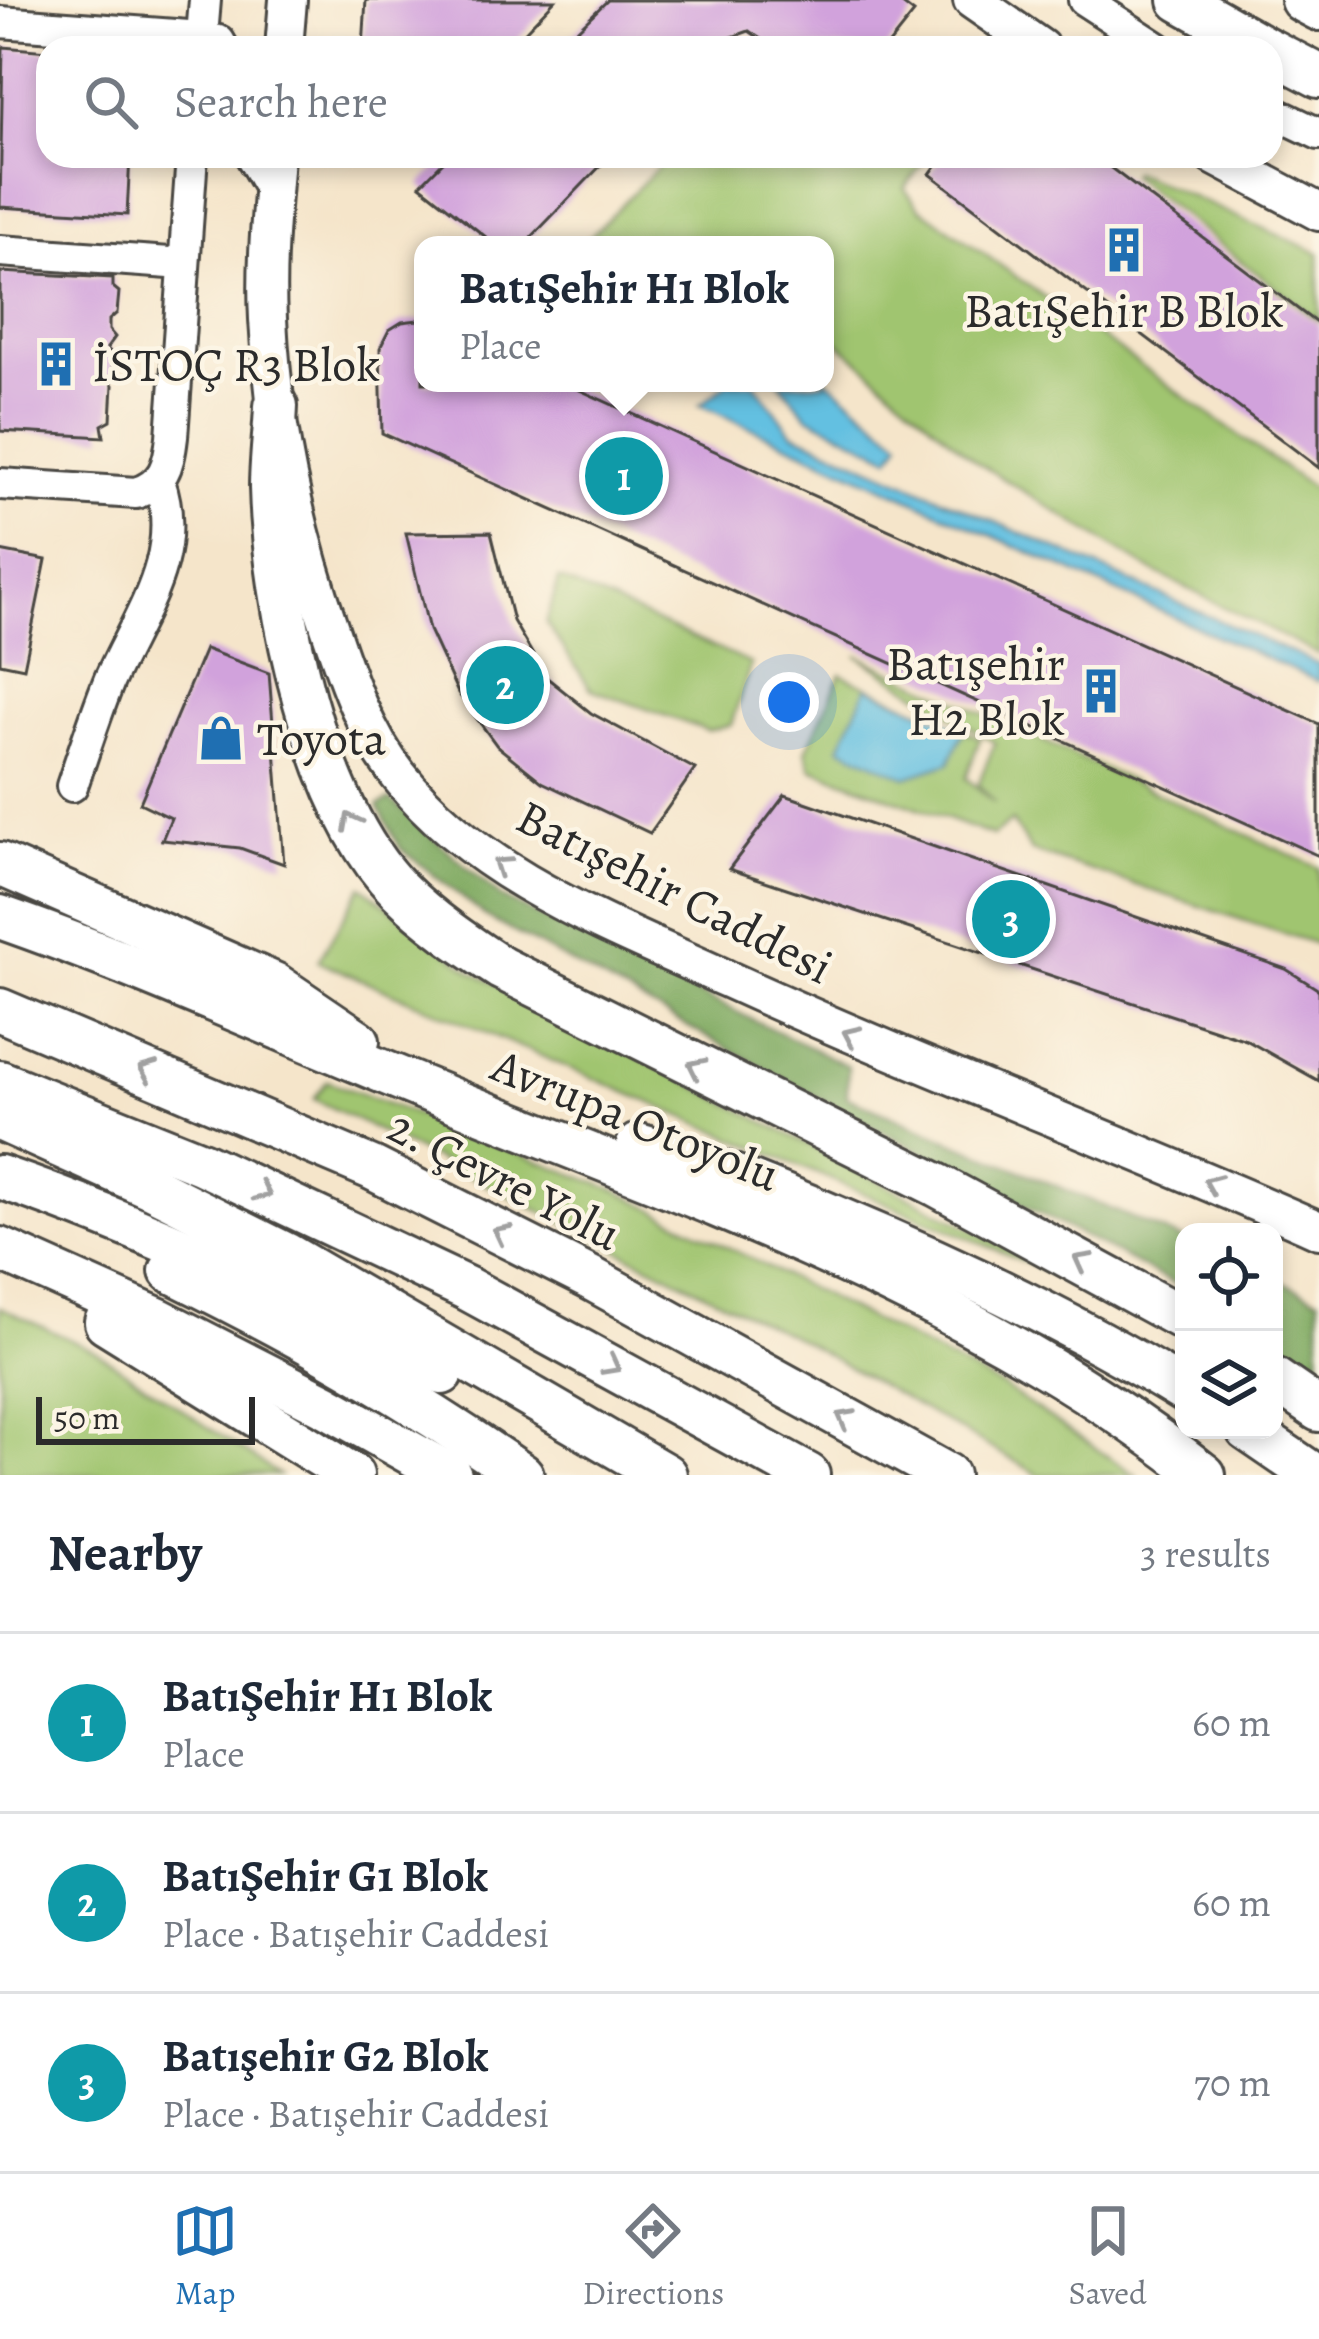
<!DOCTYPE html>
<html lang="en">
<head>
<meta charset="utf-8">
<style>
  :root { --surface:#fff; --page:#f6f6f7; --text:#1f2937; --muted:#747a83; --line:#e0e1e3; --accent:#1f6fb2 }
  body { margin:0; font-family:Alegreya,serif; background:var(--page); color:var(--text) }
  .controls { position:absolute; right:36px; bottom:36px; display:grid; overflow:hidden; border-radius:24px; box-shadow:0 6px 18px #0003 }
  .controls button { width:108px; height:108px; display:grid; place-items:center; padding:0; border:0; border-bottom:3px solid var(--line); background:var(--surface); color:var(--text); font:60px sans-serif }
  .scale { position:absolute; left:36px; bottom:30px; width:219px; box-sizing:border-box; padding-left:12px; border:6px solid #2b2b2b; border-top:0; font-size:33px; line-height:42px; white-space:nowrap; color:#2b2b2b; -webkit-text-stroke:9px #fcf5e5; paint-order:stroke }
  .you { position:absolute; left:789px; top:702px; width:42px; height:42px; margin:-30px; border:9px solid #fff; border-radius:50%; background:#1a73e8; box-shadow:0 0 0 18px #1a73e833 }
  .badge { display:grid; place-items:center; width:78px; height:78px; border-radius:50%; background:var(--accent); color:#fff; font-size:39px; font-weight:700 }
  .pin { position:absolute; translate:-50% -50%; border:6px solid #fff; box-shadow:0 3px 12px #0006 }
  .popup { position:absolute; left:414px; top:236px; width:420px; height:156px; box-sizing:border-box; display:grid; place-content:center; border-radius:24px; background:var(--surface); filter:drop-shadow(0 3px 9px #0005); font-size:39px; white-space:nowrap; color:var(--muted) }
  .popup b { font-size:45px; color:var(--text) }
  .popup::after { content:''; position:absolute; left:50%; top:100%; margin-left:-24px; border:24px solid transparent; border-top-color:var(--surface) }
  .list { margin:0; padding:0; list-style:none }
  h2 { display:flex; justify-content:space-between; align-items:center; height:156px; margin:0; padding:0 48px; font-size:51px }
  h2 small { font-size:39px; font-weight:400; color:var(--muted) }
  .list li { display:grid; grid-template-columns:78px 1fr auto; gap:36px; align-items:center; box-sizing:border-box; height:180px; padding:0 48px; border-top:3px solid var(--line) }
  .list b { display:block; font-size:45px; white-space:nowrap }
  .list p { margin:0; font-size:39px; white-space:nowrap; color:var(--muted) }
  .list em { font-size:39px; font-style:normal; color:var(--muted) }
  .icon { flex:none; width:66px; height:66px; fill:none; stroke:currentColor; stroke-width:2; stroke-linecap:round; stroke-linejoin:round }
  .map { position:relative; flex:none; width:1319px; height:1475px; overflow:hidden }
  .search { position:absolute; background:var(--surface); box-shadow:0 6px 18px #0003; left:36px; right:36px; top:36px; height:132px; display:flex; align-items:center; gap:30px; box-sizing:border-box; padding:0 42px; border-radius:36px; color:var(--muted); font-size:45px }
  .sheet { height:696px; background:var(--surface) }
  nav { display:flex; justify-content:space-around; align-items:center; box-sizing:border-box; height:168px; border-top:3px solid var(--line); background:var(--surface); font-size:33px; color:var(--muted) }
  nav a { display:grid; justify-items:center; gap:6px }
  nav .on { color:var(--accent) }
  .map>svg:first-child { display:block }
</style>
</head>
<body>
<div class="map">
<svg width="1319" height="1475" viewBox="0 0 1319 1475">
  <rect width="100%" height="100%" fill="#fcf5e5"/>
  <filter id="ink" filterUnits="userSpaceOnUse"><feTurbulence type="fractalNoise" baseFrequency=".00833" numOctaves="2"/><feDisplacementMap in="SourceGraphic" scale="24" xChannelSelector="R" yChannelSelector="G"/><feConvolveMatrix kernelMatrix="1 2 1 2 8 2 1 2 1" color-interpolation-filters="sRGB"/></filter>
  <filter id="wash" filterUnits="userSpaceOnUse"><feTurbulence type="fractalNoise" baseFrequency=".004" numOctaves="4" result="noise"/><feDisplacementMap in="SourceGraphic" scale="48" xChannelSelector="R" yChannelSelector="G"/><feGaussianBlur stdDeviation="2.7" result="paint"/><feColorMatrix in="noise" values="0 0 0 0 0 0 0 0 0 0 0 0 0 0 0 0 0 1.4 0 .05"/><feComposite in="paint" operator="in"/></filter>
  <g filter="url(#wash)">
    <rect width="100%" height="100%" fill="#f5e5ca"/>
    <!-- green -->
    <g fill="#a0c56f" stroke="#66784d" stroke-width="3">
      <path d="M669 156H929L904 188 920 208 1319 493V655L1149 569 978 463 825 331V245H582Z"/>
      <path d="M1133 171 1319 253V321L1130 175Z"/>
      <path d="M559 579 751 664 731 725 708 731 591 689 546 623Z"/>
      <path d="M857 655 1319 868V945L1031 851 1012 821 993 836 811 768 806 751 841 674 980 738 966 778 995 803 978 784 995 743Z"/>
      <path d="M362 886 473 972 1093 1291 318 961Z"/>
      <path d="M327 1081 616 1190 1003 1387 1136 1475H1039L804 1342 314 1099Z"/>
      <path d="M0 1307 97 1352 279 1475H0Z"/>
    </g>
    <!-- forest -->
    <g fill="#80aa62" stroke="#566a46" stroke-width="3">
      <path d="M390 799 502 898 848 1066 847 1097 1184 1240V1289L847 1113 488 918 400 848 378 806Z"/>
      <path d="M1274 1278 1319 1298V1378L1274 1343Z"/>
    </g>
    <!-- water -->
    <g fill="#63c0e1" stroke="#477686" stroke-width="3">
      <path d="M825 378 901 441 891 457 808 416 780 383H825Z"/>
      <path d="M728 383H754L792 432 1319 665V682L700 405Z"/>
      <path d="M867 687 964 730 949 763 906 777 840 747Z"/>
    </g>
    <g id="blocks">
      <!-- building -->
      <g fill="#d1a2dc">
        <path d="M366 0H555L509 48H363Z"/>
        <path d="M608 0H897L914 13 886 48H774L749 31 729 38 719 48H558Z"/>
        <path d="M3 47 48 51V156H130L127 215 0 207Z"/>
        <path d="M449 156H610L524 245H496L420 185Z"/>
        <path d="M943 156H1095L1319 325V468L930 174Z"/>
        <path d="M0 272 113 278V287L119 292 117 313 109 320V330L115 337 107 348 112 354 113 374 107 379 113 385 111 420 102 425 104 437 0 431Z"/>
        <path d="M418 320 423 322V383H564L1319 724V856L382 433 380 348 389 330 402 322Z"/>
        <path d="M491 532 513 621 546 677 591 713 695 769 650 833 542 782 497 746 458 693 429 630 406 533Z"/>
        <path d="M0 551 46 560 24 668 0 663Z"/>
        <path d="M205 649 269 673 284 864 240 848 162 840 171 818 140 803Z"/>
        <path d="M785 795 1286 969 1319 990V1081L1246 1040 729 869Z"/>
      </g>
    </g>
  </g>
  <g filter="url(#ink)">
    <use href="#blocks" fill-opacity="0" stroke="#494743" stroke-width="3"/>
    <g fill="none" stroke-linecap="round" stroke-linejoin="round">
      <!-- minor casing -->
      <g stroke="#494743" stroke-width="36">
        <g id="minor">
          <path d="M1084 0 1158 48"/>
          <path d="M0 22 202 37 219 41 223 48"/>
          <path d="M201 48 205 0"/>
          <path d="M1271 111 1319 134"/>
          <path d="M251 156 272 192"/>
          <path d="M0 251 184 264"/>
          <path d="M0 484 136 493C164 484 169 465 172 437L192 156"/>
          <path d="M72 786C84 751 95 716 109 681 138 615 185 556 159 481"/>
        </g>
      </g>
      <!-- major casing -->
      <g stroke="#494743" stroke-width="42">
        <g id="major">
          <path d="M972 0 1041 48"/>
          <path d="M284 48 288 0"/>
          <path d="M275 156C271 210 265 264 268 319 273 423 296 531 330 629 347 680 365 733 399 776 480 878 612 926 727 979 922 1068 1123 1143 1319 1230"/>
          <path d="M1214 156 1319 212"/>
        </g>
      </g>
      <!-- highway casing -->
      <g stroke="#494743" stroke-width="48">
        <g id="highway">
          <path d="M1180 0 1265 48"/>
          <path d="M1302 0 1319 9"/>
          <path d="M1271 51 1319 76"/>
          <path d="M276 406C275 433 271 461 271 488 274 604 315 806 399 890 429 920 466 945 501 968L937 1185 1184 1319"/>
          <path d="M0 864 274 984 358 1041"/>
          <path d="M0 917C152 970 299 1039 448 1098 709 1203 981 1298 1204 1475"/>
          <path d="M0 1010 372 1168 592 1279 947 1475"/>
          <path d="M0 1082 201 1163 466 1288 808 1475"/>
          <path d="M0 1119 151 1187 285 1254 665 1475"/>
          <path d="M638 1145C706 1163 773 1191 837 1218 957 1268 1073 1323 1184 1391"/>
          <path d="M0 1177C154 1230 298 1300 442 1373"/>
          <path d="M0 1249 159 1320 327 1406 450 1475"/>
          <path d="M171 1271C297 1333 407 1395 522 1475"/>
          <path d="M106 1322 352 1475"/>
          <path d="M1274 1379 1319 1410"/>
          <path d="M1248 1430 1314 1475"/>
        </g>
      </g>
      <!-- minor -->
      <use href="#minor" stroke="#fff" stroke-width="30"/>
      <!-- major -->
      <use href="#major" stroke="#fff" stroke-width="36"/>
      <!-- highway -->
      <use href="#highway" stroke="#fff" stroke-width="42"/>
    </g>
    <!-- one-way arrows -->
    <defs><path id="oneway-chevron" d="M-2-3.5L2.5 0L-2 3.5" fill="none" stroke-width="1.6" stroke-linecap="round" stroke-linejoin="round" transform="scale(3)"/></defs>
    <g stroke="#a0a0a0">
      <use href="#oneway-chevron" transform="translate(351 821) rotate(-118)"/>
      <use href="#oneway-chevron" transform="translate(501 865) rotate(-146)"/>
      <use href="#oneway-chevron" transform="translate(851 1035) rotate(-156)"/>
      <use href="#oneway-chevron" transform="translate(696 1067) rotate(-154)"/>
      <use href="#oneway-chevron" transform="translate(147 1070) rotate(-158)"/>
      <use href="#oneway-chevron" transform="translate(1212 1183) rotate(-157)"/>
      <use href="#oneway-chevron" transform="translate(263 1192) rotate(25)"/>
      <use href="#oneway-chevron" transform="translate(501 1233) rotate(-153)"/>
      <use href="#oneway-chevron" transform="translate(1082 1261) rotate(-152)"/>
      <use href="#oneway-chevron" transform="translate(612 1366) rotate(28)"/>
      <use href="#oneway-chevron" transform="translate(845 1418) rotate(-151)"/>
    </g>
  </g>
  <!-- icons -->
  <defs>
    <g id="building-bare" transform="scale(3.6)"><path d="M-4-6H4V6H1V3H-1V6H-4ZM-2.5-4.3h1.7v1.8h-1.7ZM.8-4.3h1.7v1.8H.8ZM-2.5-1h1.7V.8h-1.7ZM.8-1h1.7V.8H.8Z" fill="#1f6fb2" stroke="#fcf5e5" stroke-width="2.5" paint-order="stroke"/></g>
    <g id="shop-bare" transform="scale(3.6)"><path d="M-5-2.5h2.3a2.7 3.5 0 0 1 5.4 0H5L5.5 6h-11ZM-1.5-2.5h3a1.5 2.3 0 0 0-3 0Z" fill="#1f6fb2" stroke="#fcf5e5" stroke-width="2.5" paint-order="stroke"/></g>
  </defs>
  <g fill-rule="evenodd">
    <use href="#building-bare" x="1124" y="250"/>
    <use href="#building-bare" x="56" y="364"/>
    <use href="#building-bare" x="1101" y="691"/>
    <use href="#shop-bare" x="221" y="738"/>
  </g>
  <g text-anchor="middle" stroke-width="9" stroke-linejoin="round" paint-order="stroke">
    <!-- poi labels -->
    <g font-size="48" fill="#2b2b2b" stroke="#fcf5e5" text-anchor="start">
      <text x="1124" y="327" text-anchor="middle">BatıŞehir B Blok</text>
      <text x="92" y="381">İSTOÇ R3 Blok</text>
      <text x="1065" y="680" text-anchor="end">Batışehir<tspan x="1065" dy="55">H2 Blok</tspan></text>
      <text x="257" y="755">Toyota</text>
    </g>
    <!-- street labels -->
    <g font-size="48" fill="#2b2b2b" stroke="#fcf5e5">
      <text transform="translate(675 891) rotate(27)" y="17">Batışehir Caddesi</text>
      <text transform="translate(636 1119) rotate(22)" y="17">Avrupa Otoyolu</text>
      <text transform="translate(505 1179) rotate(27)" y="17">2. Çevre Yolu</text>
    </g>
  </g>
</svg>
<div class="controls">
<button><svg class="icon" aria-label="locate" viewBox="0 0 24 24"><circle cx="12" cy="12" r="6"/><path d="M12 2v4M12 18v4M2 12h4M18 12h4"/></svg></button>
<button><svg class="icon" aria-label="layers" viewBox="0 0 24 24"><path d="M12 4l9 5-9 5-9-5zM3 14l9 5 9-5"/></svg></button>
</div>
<div class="scale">50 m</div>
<div class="you"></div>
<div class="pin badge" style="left:624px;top:476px;background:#0f9aa8">1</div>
<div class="popup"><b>BatıŞehir H1 Blok</b>Place</div>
<div class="pin badge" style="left:505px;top:685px;background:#0f9aa8">2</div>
<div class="pin badge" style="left:1011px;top:919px;background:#0f9aa8">3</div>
<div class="search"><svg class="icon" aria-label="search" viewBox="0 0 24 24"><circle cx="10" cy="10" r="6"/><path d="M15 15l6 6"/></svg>Search here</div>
</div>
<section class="sheet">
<h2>Nearby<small>3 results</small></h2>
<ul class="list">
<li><span class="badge" style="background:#0f9aa8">1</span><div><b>BatıŞehir H1 Blok</b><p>Place</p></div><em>60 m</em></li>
<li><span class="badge" style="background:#0f9aa8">2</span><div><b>BatıŞehir G1 Blok</b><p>Place · Batışehir Caddesi</p></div><em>60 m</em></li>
<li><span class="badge" style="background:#0f9aa8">3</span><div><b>Batışehir G2 Blok</b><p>Place · Batışehir Caddesi</p></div><em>70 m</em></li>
</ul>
</section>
<nav>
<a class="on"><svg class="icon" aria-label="map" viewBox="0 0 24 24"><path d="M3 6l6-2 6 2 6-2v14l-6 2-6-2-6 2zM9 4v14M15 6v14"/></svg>Map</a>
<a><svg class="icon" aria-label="directions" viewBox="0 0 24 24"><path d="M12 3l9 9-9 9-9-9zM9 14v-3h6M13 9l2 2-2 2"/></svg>Directions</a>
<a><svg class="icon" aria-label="saved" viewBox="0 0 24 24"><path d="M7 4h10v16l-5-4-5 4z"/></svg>Saved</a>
</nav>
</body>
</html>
